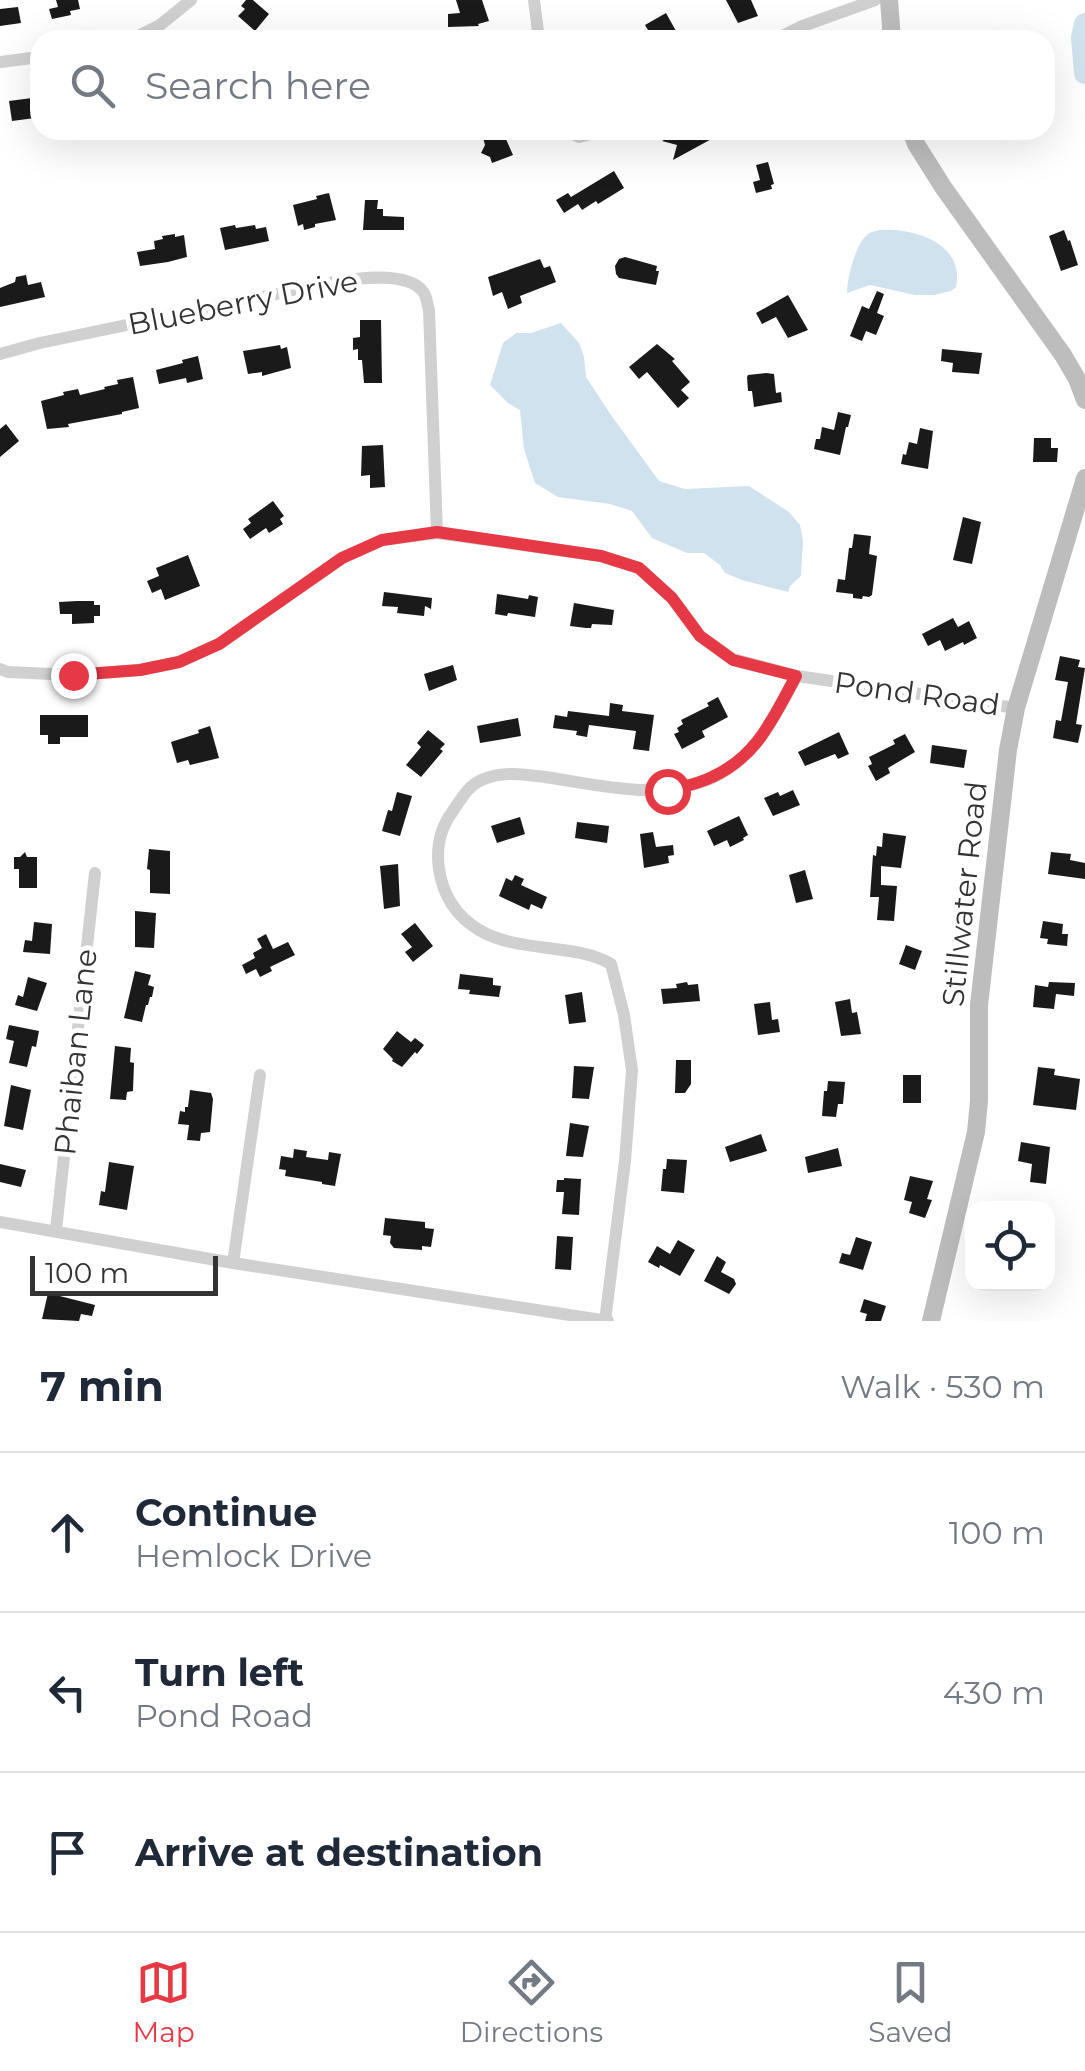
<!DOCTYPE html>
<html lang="en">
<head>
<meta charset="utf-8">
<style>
  :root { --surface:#fff; --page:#f2f2f3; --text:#1f2937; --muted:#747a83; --line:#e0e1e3; --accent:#e63946 }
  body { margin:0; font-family:Montserrat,sans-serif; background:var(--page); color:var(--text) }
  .controls { position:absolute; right:30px; bottom:30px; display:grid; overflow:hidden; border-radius:20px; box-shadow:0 10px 40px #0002 }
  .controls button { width:90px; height:90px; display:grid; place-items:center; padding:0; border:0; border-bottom:2px solid var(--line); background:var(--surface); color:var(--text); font:50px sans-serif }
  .scale { position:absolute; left:30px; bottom:25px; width:188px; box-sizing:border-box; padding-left:10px; border:5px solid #333; border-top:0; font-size:28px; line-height:35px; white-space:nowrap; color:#333; -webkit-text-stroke:8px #fff; paint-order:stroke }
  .stop { position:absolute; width:30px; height:30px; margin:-22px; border:8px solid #e63946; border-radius:50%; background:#fff }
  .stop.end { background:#e63946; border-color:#fff; box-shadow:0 2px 10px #0008 }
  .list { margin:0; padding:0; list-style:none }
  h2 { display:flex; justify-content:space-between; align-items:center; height:130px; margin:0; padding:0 40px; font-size:42px }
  h2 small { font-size:32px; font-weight:400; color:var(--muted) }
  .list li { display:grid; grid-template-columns:65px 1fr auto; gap:30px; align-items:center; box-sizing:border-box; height:160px; padding:0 40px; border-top:2px solid var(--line) }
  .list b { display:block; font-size:38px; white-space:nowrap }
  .list p { margin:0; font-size:32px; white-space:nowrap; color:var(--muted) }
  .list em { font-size:32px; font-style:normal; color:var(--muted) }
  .icon { flex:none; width:55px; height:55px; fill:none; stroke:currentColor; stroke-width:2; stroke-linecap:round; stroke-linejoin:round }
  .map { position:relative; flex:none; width:1085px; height:1321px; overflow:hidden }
  .search { position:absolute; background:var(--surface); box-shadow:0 10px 40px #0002; left:30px; right:30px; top:30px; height:110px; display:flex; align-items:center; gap:25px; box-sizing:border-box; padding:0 35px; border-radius:30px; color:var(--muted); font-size:38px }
  .sheet { height:610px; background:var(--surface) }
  nav { display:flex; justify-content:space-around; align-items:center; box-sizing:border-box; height:140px; border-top:2px solid var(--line); background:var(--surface); font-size:28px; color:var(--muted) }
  nav a { display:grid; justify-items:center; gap:5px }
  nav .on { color:var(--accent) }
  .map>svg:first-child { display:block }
</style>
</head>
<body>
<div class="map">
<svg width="1085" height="1321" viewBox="0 0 1085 1321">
  <rect width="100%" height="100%" fill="#fff"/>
  <!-- water -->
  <g fill="#cfe2ee">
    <path d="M880 230C914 228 965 243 956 287L951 291 934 295H915L870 285 847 293C847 279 855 247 865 237 870 231 874 232 880 230Z"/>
    <path d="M561 323 579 343 584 357 586 377 611 415 659 481 685 489 749 486 789 512 800 525 803 541 801 576 790 586 788 592 742 580 725 573 720 565 704 553H687L652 538 632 511 610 504 558 497 535 483 524 449 520 410 508 403 490 385 503 343 516 333H531Z"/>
  </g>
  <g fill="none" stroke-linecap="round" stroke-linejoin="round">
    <!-- river -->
    <path stroke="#cfe2ee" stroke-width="22" d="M1085 24 1082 37 1085 73"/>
  </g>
  <!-- building -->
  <g fill="#1a1a1a">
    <path d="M56 0H78L80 9 70 11 71 15 52 19 49 9 58 7Z"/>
    <path d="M246 0H253L269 14 255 31 238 16 245 9 241 6Z"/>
    <path d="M456 0H482L489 21 478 24 479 26 448 27V14L460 13Z"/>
    <path d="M726 0H751L758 16 738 23Z"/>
    <path d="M18 7 21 23 0 26V9Z"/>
    <path d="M666 13 676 31 666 37 668 40H645L641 33 648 30 645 25Z"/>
    <path d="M32 98 35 118 12 121 9 101Z"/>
    <path d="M481 130H502L513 155 492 163 490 157 481 153 485 145Z"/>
    <path d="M683 130H728L673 160 677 145 662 141Z"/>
    <path d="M768 162 774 184 771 185 772 189 756 193 753 182 760 180 756 165Z"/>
    <path d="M614 171 624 188 598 204 596 201 582 210 578 204 564 213 556 200 568 193 571 197Z"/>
    <path d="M329 193 336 220 315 224V227L304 230 303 224 298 226 293 205 317 199 316 196Z"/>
    <path d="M365 200H378L377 209H383V216L404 217V230H363Z"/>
    <path d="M235 225 236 228 255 225 256 229 266 227 269 241 225 250 220 228Z"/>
    <path d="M1064 230 1068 241 1070 240 1078 265 1061 271 1049 236Z"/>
    <path d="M175 234V237L184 235 187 257 168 262 140 266 137 252 155 249 154 241 163 239 162 236Z"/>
    <path d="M625 257 657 266 656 271H659L656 285 619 278 616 274 615 266 619 259Z"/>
    <path d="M540 259 544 268 550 266 556 282 520 296 522 303 508 309 502 292 493 296 488 277Z"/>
    <path d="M26 275 28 285 41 282 45 297 0 307V288L15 282 16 277Z"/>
    <path d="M877 291 884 294 877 313 884 316 876 335 866 331 862 341 850 336 862 306 869 309Z"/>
    <path d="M788 295 808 330 788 338 776 317 762 324 756 313Z"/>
    <path d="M360 320H381L382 383H364L362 360H358V349L353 350V338L360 337Z"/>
    <path d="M657 344 675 359 672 361 690 382 681 390 689 398 678 408 647 372 639 379 629 367Z"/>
    <path d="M280 345 281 349 287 347 291 368 262 376V372L248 374 243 351Z"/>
    <path d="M942 349 982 353 979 374 952 372 953 363 941 361Z"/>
    <path d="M198 356 203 379 187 383 186 378 159 384 156 370 183 363 182 360Z"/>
    <path d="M766 373 774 374 776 393 781 392 782 402 754 407 752 391H748L747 377 748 375Z"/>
    <path d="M133 377 139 408 122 412V414L68 424 69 427 47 429 41 401 64 395 63 392 78 389 80 395 105 389 104 387 118 384 117 380Z"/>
    <path d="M838 412 851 415 848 427H846L840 455 814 449 816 439H820L822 427 834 430Z"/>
    <path d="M6 424 19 441 0 457V429Z"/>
    <path d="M920 428 933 431 928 469 901 464 903 454 906 455 909 442 917 444Z"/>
    <path d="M1034 438H1051V448H1058L1057 462H1033Z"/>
    <path d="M383 445 385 487 370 488V475L361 476 362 446Z"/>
    <path d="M273 501 284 516 280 519 283 524 269 533 266 528 250 539 243 529 251 523 248 519Z"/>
    <path d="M963 517 981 522 972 564 953 560Z"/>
    <path d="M854 534 871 536 869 554 877 556 872 595 869 597 863 596 862 599 853 598V594L836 592 838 579 845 580 849 548H852Z"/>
    <path d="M188 555 200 586 165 600 161 589 152 593 147 581 159 576 156 568Z"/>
    <path d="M384 592 432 598 431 609 425 606 424 616 397 613 398 607 382 606Z"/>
    <path d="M497 594 528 599 529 595 538 597 535 617 508 613 507 616 495 614Z"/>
    <path d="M77 601H94V605H100V616H94V623L72 624V614H60L59 602Z"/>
    <path d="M574 603 614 610 612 625 592 624 591 628H586L570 626Z"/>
    <path d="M953 618 958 627 969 621 977 638 964 645 963 642 945 651 940 640 928 646 922 634Z"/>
    <path d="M1060 656 1080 660 1078 667 1085 668 1076 724 1082 725 1078 743 1053 738 1056 720 1061 721 1068 682 1055 680Z"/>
    <path d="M453 665 457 680 429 691 424 674Z"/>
    <path d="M718 697 728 717 702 731 705 737 682 749 674 734 679 732 677 728 683 724 681 720 709 706 707 703Z"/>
    <path d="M610 703 623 705 622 711 654 715 649 751 633 749 636 731 589 725 587 737 576 735 577 731 553 728 555 715 567 717 568 711 609 716Z"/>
    <path d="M40 715H88V737H60V744H48V735H40Z"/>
    <path d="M518 718 521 736 480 743 477 726Z"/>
    <path d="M210 726 219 758 190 765 188 760 177 763 171 742 199 733 198 730Z"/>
    <path d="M428 730 445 744 440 749 443 751 421 777 406 765 421 747 417 743Z"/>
    <path d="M839 732 849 754 838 759 835 754 805 766 798 752Z"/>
    <path d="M905 734 915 752 888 768 890 773 876 781 868 766 872 764 869 757 895 744 893 740Z"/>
    <path d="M932 745 967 750 964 768 930 763Z"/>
    <path d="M793 790 800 805 773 816 764 798 778 792 780 796Z"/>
    <path d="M397 792 412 796 400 836 382 831 388 810 392 811Z"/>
    <path d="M739 816 748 835 743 838 744 840 730 847 727 840 714 846 707 831Z"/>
    <path d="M520 817 525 834 497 843 491 826Z"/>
    <path d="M577 822 609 826 607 843 575 838Z"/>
    <path d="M653 832 656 847 673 845 674 855 668 856 669 863 644 868 640 834Z"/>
    <path d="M883 833 906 836 901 868 881 866V885L897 886 894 921 877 920 879 897H870L873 855 876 856 877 846 882 847Z"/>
    <path d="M149 849 170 851V894L150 893V870L147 869Z"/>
    <path d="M25 852 27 857H37V888H19V869H14V857H20Z"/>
    <path d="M1051 852 1071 854 1070 860 1085 863V879L1048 874Z"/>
    <path d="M398 864 400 906 384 909 380 866Z"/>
    <path d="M805 870 813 899 796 903 789 875Z"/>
    <path d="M515 875 524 879 521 885 547 897 542 909 531 904 529 910 499 896 506 878 512 881Z"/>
    <path d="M135 911 156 913 154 948 135 947Z"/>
    <path d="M1043 921 1063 924 1062 934H1068L1067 946 1047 944 1048 939 1040 938Z"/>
    <path d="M34 922 52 924 50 954 23 952 25 940 32 941Z"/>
    <path d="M415 923 433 946 413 962 405 952 412 947 401 934Z"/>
    <path d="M266 934 273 949 288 942 295 955 270 967 272 971 260 977 256 969 246 974 242 965 255 958 253 953 262 948 257 939Z"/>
    <path d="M906 945 922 951 915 970 899 964Z"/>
    <path d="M135 971 151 975 148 985 154 987 152 997H150L148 1005H146L142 1022 124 1018Z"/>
    <path d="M460 974 493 978V985L501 986 499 997 469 994 470 990 458 989Z"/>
    <path d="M28 977 47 983 37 1011 15 1005 18 995 23 997Z"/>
    <path d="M687 982 688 985 698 984 700 1001 663 1004 661 989 677 988 676 984Z"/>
    <path d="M1049 982 1075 983 1074 996 1056 994 1054 1009 1033 1007 1035 985 1048 987Z"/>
    <path d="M582 992 586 1022 569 1024 565 995Z"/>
    <path d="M850 999 852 1013 857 1012 861 1034 841 1036 835 1002Z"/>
    <path d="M770 1002 772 1020 778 1019 780 1032 758 1035 754 1004Z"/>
    <path d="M9 1025 39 1031 36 1047 32 1046 27 1067 9 1063 14 1041 6 1039Z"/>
    <path d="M397 1031 411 1042 415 1038 424 1045 417 1054 415 1052 402 1067 392 1061 393 1059 383 1049Z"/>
    <path d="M115 1046 131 1048 130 1062 134 1063 133 1091 127 1092 126 1100 110 1099Z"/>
    <path d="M676 1060H691V1084L685 1093H675Z"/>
    <path d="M574 1066 594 1067 589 1099 572 1098Z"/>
    <path d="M1038 1067 1055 1069 1054 1075 1080 1079 1076 1110 1033 1105Z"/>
    <rect x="903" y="1075" width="18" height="28"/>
    <path d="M828 1081 845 1082 843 1104H838L836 1117 822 1116 824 1091H827Z"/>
    <path d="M11 1085 31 1090 23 1130 4 1126Z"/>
    <path d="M190 1090 211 1093 213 1099 210 1132 201 1133 200 1141 187 1140 189 1125 178 1124 180 1111 185 1112V1107H188Z"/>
    <path d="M570 1123 589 1126 583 1157 566 1156Z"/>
    <path d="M761 1134 767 1151 730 1162 725 1147Z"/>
    <path d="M1021 1142 1050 1147 1046 1184 1030 1182 1032 1164 1018 1161Z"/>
    <path d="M838 1148 842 1166 808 1173 805 1157Z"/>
    <path d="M294 1149 307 1151 306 1157 328 1160 329 1152 341 1154 335 1186 322 1184V1182L285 1176 286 1170 279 1169 281 1156 293 1158Z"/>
    <path d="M667 1159 687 1160 684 1193 661 1191 663 1169H666Z"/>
    <path d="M109 1162 134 1166 127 1210 99 1205 101 1191 105 1192Z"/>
    <path d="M0 1164 26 1170 21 1187 0 1182Z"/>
    <path d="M910 1176 933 1181 927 1199 932 1200 925 1218 909 1213 912 1202 904 1200Z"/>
    <path d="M564 1178 581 1179 579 1215 562 1214 564 1192H556L557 1180H564Z"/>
    <path d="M385 1218 425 1222V1228L434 1229 431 1247 422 1246V1250L394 1248 390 1243 391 1236 383 1235Z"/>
    <path d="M557 1236 573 1237 571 1270 555 1269Z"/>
    <path d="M856 1237 872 1242 863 1270 839 1263 842 1253 850 1255Z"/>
    <path d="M678 1240 695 1250 680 1276 660 1265 659 1268 648 1262 657 1246 670 1254Z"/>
    <path d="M717 1256 726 1262 721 1272 734 1279 736 1284 729 1294 704 1281Z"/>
    <path d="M48 1293 95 1305 92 1316 81 1314 79 1321 42 1319Z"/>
    <path d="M864 1299 886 1306 881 1321H865L867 1314 860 1312Z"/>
  </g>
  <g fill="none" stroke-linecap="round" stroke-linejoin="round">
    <!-- minor -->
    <g stroke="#d0d0d0" stroke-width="12">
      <path d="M534 0 539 40"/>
      <path d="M130 40 160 25 191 0"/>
      <path d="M774 40 800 27 875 0"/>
      <path d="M0 62 40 57"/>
      <path d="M566 130 579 137 605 130"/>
      <path d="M0 354 40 343 334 282C357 278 410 271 424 293 427 298 427 304 429 310L437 533"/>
      <path d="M0 669 8 672 73 675 140 670 179 662 219 644 342 558 383 540 437 533 601 556 639 568 672 598 700 636 733 659 797 676 1016 708"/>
      <path d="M0 1222 233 1263 608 1321"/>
      <path d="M56 1230 95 873"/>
      <path d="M233 1263 260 1075"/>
      <path d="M605 1321 625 1161 632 1070 624 1015 611 964C575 943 518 953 479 930 456 916 443 896 439 869 436 848 440 828 453 811 461 799 469 784 484 779 506 770 529 775 552 778 604 786 659 800 710 779 755 759 774 717 797 676"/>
    </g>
    <!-- secondary -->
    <g stroke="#bdbdbd" stroke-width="18">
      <path d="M889 0 892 40"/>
      <path d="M911 130 916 144 943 187 1063 355 1077 379 1085 400"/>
      <path d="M931 1321 976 1132 979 1101V1005L1008 750 1016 708 1085 478"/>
    </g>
  </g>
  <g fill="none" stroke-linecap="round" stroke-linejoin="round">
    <!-- route -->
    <path stroke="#e63946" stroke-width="12" d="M73 675 140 670 179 662 219 644 342 558 382 540 437 532 601 556 639 568 672 598 700 636 733 660 796 676C773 718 758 756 712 777 698 784 682 787 667 791"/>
  </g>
  <g text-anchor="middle" stroke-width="10" stroke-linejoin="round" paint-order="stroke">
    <!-- street labels -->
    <g font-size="30" fill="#333" stroke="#fff">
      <text transform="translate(243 303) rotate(-11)" y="10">Blueberry Drive</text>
      <text transform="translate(917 694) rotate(8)" y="10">Pond Road</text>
      <text transform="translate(965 894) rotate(-84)" y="10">Stillwater Road</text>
      <text transform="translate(76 1052) rotate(-84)" y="10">Phaiban Lane</text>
    </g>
  </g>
</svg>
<div class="controls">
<button><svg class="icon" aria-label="locate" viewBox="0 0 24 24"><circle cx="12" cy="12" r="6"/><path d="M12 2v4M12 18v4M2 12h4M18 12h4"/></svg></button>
</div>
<div class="scale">100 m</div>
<div class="stop" style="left:667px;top:791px"></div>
<div class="stop end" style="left:73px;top:675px"></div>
<div class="search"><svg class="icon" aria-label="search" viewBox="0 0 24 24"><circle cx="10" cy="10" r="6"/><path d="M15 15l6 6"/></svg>Search here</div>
</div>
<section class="sheet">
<h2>7 min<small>Walk · 530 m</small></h2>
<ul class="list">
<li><svg class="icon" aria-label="ahead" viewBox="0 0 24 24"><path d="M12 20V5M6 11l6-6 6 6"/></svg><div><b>Continue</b><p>Hemlock Drive</p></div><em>100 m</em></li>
<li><svg class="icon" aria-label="left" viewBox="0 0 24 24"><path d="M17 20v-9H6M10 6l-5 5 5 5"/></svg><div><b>Turn left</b><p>Pond Road</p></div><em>430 m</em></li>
<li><svg class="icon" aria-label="arrive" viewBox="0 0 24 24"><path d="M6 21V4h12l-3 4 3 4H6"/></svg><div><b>Arrive at destination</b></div></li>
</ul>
</section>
<nav>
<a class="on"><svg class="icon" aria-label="map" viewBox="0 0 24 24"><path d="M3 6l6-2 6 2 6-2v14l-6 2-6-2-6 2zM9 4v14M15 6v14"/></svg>Map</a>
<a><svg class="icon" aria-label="directions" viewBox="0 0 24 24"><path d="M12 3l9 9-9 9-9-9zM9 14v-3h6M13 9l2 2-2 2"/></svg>Directions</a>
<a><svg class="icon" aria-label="saved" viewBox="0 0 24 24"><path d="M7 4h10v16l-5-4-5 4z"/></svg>Saved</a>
</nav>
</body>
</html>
